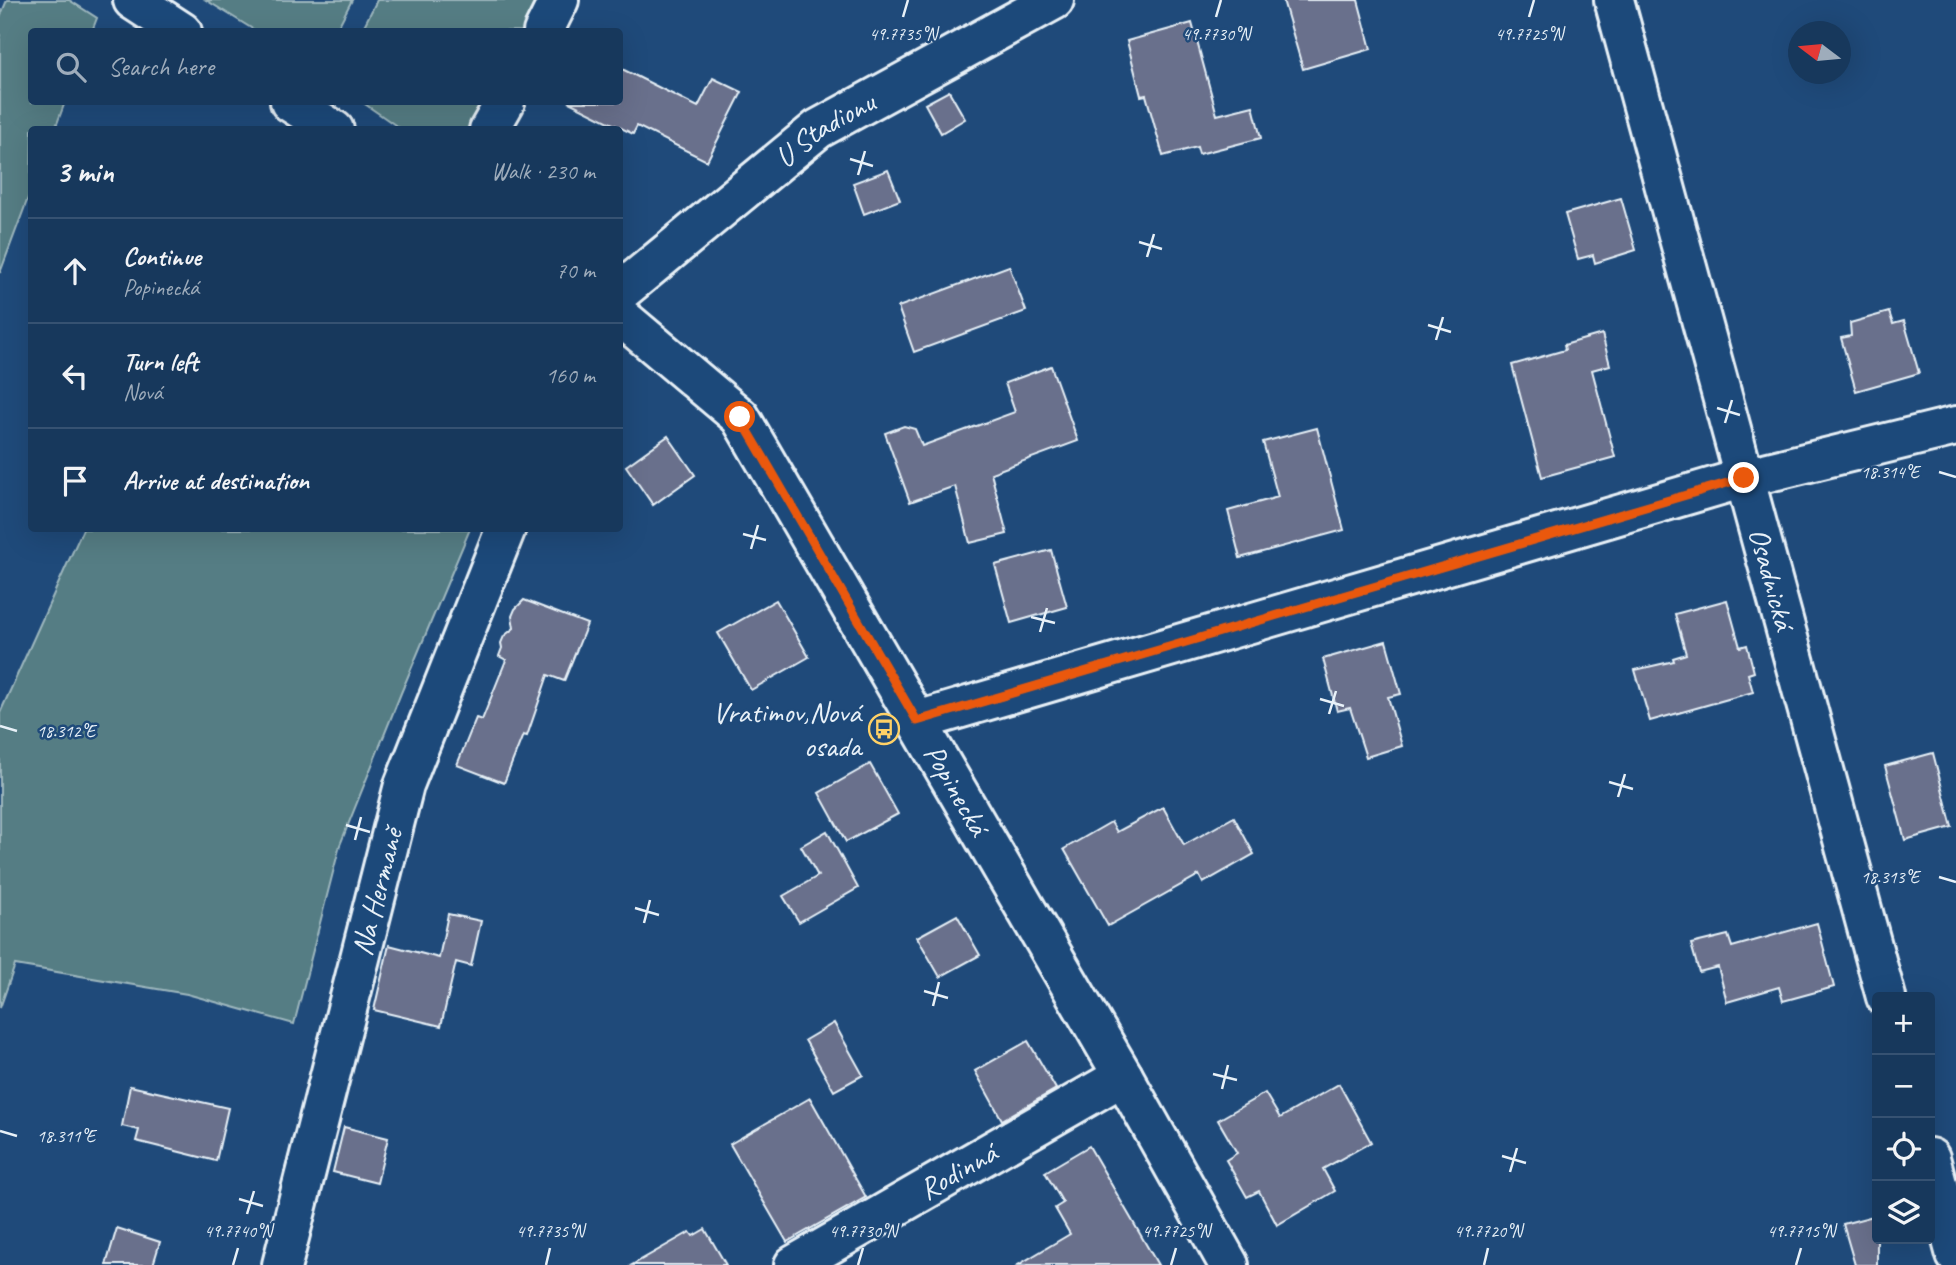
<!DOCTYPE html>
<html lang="en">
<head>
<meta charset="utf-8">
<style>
  :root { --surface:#17385c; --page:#244365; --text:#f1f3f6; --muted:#9eacbb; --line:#365272 }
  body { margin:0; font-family:Caveat,sans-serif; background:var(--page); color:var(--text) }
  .controls { position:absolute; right:21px; bottom:21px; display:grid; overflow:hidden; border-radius:7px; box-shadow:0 7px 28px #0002 }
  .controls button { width:63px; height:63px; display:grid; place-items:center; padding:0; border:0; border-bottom:2px solid var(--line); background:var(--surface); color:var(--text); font:35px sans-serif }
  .compass { position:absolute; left:1788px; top:21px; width:63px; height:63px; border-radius:50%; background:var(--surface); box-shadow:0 7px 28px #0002; rotate:286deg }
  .stop { position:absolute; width:21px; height:21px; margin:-16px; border:5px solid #ea580c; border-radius:50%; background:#fff }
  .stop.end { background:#ea580c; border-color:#fff; box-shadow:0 2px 7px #0008 }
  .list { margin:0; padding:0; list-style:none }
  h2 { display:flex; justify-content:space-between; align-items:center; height:91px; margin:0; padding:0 28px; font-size:30px }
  h2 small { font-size:23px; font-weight:400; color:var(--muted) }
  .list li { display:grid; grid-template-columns:46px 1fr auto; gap:21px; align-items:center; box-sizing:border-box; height:105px; padding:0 28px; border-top:2px solid var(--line) }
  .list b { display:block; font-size:26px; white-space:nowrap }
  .list p { margin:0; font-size:23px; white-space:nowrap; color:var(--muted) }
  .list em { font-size:23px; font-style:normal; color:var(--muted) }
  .icon { flex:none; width:38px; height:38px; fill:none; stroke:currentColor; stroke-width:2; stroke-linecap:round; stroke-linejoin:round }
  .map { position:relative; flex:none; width:1956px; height:1265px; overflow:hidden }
  .search { position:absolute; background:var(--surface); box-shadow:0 7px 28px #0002; left:28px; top:28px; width:595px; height:77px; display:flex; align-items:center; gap:18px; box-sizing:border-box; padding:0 24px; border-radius:7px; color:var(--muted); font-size:26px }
  .panel { position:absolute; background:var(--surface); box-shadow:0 7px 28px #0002; left:28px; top:126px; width:595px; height:406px; border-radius:7px }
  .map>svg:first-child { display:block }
</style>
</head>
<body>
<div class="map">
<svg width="1956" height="1265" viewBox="0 0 1956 1265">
  <rect width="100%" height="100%" fill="#1f4a7a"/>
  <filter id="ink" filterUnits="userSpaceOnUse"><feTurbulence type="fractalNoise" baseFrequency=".0143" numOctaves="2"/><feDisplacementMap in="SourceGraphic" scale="14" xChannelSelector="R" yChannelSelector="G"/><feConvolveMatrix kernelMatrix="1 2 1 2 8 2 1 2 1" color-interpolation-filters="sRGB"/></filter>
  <g filter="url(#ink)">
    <!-- green -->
    <g fill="#547d84" stroke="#9eb7be" stroke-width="2">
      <path d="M7 0H69L97 18 92 31 32 32V102H65L55 129 32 130 31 190 0 273V17Z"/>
      <path d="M206 0H352L336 31H256Z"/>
      <path d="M377 0H540L523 31 361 32Z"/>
      <path d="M362 102H483L467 130 401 129Z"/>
      <path d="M83 529H470L401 693 340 845 294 1024 187 994 15 965 0 1008V713Z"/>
    </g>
    <!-- building -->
    <g fill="#69708c" stroke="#e8f1f8" stroke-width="2">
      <path d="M1283 0H1358L1371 49 1303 69Z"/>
      <path d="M1192 23 1217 115 1253 106 1261 138 1199 154 1197 147 1163 156 1146 95 1141 96 1127 41Z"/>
      <path d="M620 68 698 107 713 78 742 92 707 161 637 126 633 134 569 102H620Z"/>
      <path d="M949 91 965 119 941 133 925 104Z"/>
      <path d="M888 170 900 200 864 214 853 183Z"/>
      <path d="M1621 198 1636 250 1595 263 1593 255 1578 259 1565 214Z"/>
      <path d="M1009 266 1026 311 914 352 898 307Z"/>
      <path d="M1889 312 1893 324 1904 321 1919 373 1856 391 1841 338 1851 336 1850 323Z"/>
      <path d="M1602 334 1610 365 1592 370 1615 457 1542 477 1512 365 1565 350 1564 345Z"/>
      <path d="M1051 366 1078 441 991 473 1007 534 970 543 955 486 910 502 885 433 904 426 915 429 922 446 1015 412 1005 383Z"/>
      <path d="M1317 428 1344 530 1240 558 1228 511 1278 497 1263 442Z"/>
      <path d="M668 436 695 475 653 505 626 466Z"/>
      <path d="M1051 550 1067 607 1011 623 995 565Z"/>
      <path d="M524 600 587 624 564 681 548 675 527 736 523 735 504 783 457 765 476 718 482 720 506 660 499 656 502 648 501 643 504 636 514 628 512 616 515 609Z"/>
      <path d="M776 600 809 657 751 690 718 633Z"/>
      <path d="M1727 600 1740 647 1747 645 1754 672 1748 674 1753 692 1650 721 1635 670 1674 661 1673 658 1686 654 1675 614Z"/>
      <path d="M1386 641 1401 694 1388 697 1402 746 1366 757 1350 708 1337 711 1323 659Z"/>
      <path d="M1933 753 1952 827 1905 840 1885 766Z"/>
      <path d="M870 764 898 814 846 842 819 793Z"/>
      <path d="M1163 807 1184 845 1234 817 1254 854 1203 883 1199 875 1108 926 1064 849 1111 822 1117 832Z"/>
      <path d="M827 831 858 888 799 922 783 896 818 876 801 846Z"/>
      <path d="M448 914 481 921 471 966 456 962 441 1026 374 1010 389 945 439 958Z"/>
      <path d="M957 915 980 955 940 977 917 937Z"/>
      <path d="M1817 923 1834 987 1783 1001 1779 987 1727 1002 1718 967 1699 972 1691 944 1728 935 1732 947Z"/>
      <path d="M834 1023 863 1075 834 1091 805 1040Z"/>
      <path d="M1028 1041 1056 1089 1002 1120 975 1071Z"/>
      <path d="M1339 1084 1371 1142 1323 1169 1335 1191 1277 1225 1259 1191 1247 1197 1226 1160 1237 1153 1218 1120 1265 1093 1280 1118Z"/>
      <path d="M130 1086 228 1108 216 1161 136 1141 139 1130 122 1126Z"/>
      <path d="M810 1098 866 1197 787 1242 730 1144Z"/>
      <path d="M344 1127 388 1138 377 1183 333 1172Z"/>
      <path d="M1089 1146 1158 1265H1018L1070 1234 1055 1208 1063 1203 1045 1172Z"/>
      <path d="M1877 1215V1265H1855L1843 1224Z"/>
      <path d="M117 1228 160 1242 153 1265H106Z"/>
      <path d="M705 1229 726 1265H632L690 1232 693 1236Z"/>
    </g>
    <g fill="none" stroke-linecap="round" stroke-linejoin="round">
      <!-- minor casing -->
      <g stroke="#e8f1f8" stroke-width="44">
        <g id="minor">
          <path d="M133 0 182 32"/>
          <path id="s1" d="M1614 0 1886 997"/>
          <path d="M543 32 559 0"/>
          <path d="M290 102 334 130"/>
          <path d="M489 130 505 102"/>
          <path id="s2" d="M620 292 818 129 1054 0"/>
          <path id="s3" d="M620 316 740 417 1123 1076 1229 1265"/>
          <path d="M917 721 1744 478 1956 426"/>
          <path d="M1930 1158 1956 1255"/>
          <path id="s4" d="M282 1265 404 785 506 528"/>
          <path id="s5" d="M794 1265 1123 1076"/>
        </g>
      </g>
      <!-- minor -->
      <use href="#minor" stroke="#1f4a7a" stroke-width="38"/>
    </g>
  </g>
  <g fill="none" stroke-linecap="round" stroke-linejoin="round" filter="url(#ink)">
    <!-- route -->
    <path stroke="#ea580c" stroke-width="9" d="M740 417 917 721 1744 478"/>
  </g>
  <!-- ticks -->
  <path fill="none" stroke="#e8f1f8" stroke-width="2.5" d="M903 17 908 0M1216 17 1221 0M1529 17 1534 0M850 159 873 166M858 175 865 151M1139 242 1162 249M1147 257 1154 234M1428 325 1451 332M1436 340 1443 317M1717 408 1740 415M1725 423 1732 400M1939 472 1956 477M743 534 766 540M751 549 758 525M1031 617 1055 623M1040 632 1047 608M1320 699 1344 706M1329 714 1336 691M0 726 17 731M1609 782 1633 789M1618 797 1625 774M346 825 370 832M355 840 361 817M1939 877 1956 882M635 908 659 915M644 923 650 900M924 991 948 998M933 1006 939 982M1213 1074 1237 1080M1222 1089 1228 1065M0 1131 17 1136M1502 1156 1526 1163M1510 1172 1517 1148M239 1199 263 1206M247 1214 254 1191M233 1265 238 1248M546 1265 550 1248M858 1265 863 1248M1171 1265 1176 1248M1484 1265 1488 1248M1796 1265 1801 1248"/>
  <!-- icons -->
  <defs>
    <g id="bus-ring" transform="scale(1.575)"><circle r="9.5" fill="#1f4a7a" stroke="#ffd166" stroke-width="1.5"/><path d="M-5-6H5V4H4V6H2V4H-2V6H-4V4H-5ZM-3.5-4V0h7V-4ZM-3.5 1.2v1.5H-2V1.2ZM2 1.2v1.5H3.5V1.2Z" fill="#ffd166"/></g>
  </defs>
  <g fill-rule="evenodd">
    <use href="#bus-ring" x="884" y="729"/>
  </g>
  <g text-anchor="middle" stroke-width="5" stroke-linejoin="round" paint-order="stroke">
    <!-- street labels -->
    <g font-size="30" fill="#e8f1f8" stroke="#1f4a7a">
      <text dy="10" stroke="none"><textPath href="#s2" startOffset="262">U Stadionu</textPath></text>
      <text dy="10" stroke="none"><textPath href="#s1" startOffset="600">Osadnická</textPath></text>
      <text dy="10" stroke="none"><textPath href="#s3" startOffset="588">Popinecká</textPath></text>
      <text dy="10" stroke="none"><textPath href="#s4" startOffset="385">Na Hermaně</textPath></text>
      <text dy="10" stroke="none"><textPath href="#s5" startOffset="189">Rodinná</textPath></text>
    </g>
    <!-- poi labels -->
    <g font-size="30" fill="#e8f1f8" stroke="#1f4a7a" text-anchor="end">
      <text x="861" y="722">Vratimov,Nová<tspan x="861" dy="34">osada</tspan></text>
    </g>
  </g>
  <g font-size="18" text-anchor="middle" fill="#e8f1f8" stroke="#1f4a7a" stroke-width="5" stroke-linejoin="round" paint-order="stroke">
    <text x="903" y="40">49.7735°N</text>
    <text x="1216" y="40">49.7730°N</text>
    <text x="1529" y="40">49.7725°N</text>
    <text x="1890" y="478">18.314°E</text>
    <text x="66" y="737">18.312°E</text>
    <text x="1890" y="883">18.313°E</text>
    <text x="66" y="1142">18.311°E</text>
    <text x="238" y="1237">49.7740°N</text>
    <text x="550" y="1237">49.7735°N</text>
    <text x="863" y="1237">49.7730°N</text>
    <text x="1176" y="1237">49.7725°N</text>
    <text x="1488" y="1237">49.7720°N</text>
    <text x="1801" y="1237">49.7715°N</text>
  </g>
</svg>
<div class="controls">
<button>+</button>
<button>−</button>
<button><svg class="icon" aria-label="locate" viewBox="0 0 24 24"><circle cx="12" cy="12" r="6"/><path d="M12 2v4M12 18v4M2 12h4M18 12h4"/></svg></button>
<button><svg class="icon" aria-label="layers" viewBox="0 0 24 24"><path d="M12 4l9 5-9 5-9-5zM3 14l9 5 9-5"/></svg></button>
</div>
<svg class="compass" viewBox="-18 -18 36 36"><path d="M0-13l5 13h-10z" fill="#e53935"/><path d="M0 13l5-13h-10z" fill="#9eacbb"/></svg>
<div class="stop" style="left:740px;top:417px"></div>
<div class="stop end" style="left:1744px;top:478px"></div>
<div class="search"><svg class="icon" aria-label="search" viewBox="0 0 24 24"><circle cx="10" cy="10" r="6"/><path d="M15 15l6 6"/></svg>Search here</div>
<section class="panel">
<h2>3 min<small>Walk · 230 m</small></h2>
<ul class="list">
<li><svg class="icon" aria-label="ahead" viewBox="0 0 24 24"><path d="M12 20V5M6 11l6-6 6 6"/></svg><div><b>Continue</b><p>Popinecká</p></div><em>70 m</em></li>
<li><svg class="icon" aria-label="left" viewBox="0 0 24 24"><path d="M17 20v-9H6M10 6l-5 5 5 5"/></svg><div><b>Turn left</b><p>Nová</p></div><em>160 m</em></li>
<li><svg class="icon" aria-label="arrive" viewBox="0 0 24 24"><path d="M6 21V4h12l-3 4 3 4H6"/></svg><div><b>Arrive at destination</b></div></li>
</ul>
</section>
</div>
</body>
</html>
